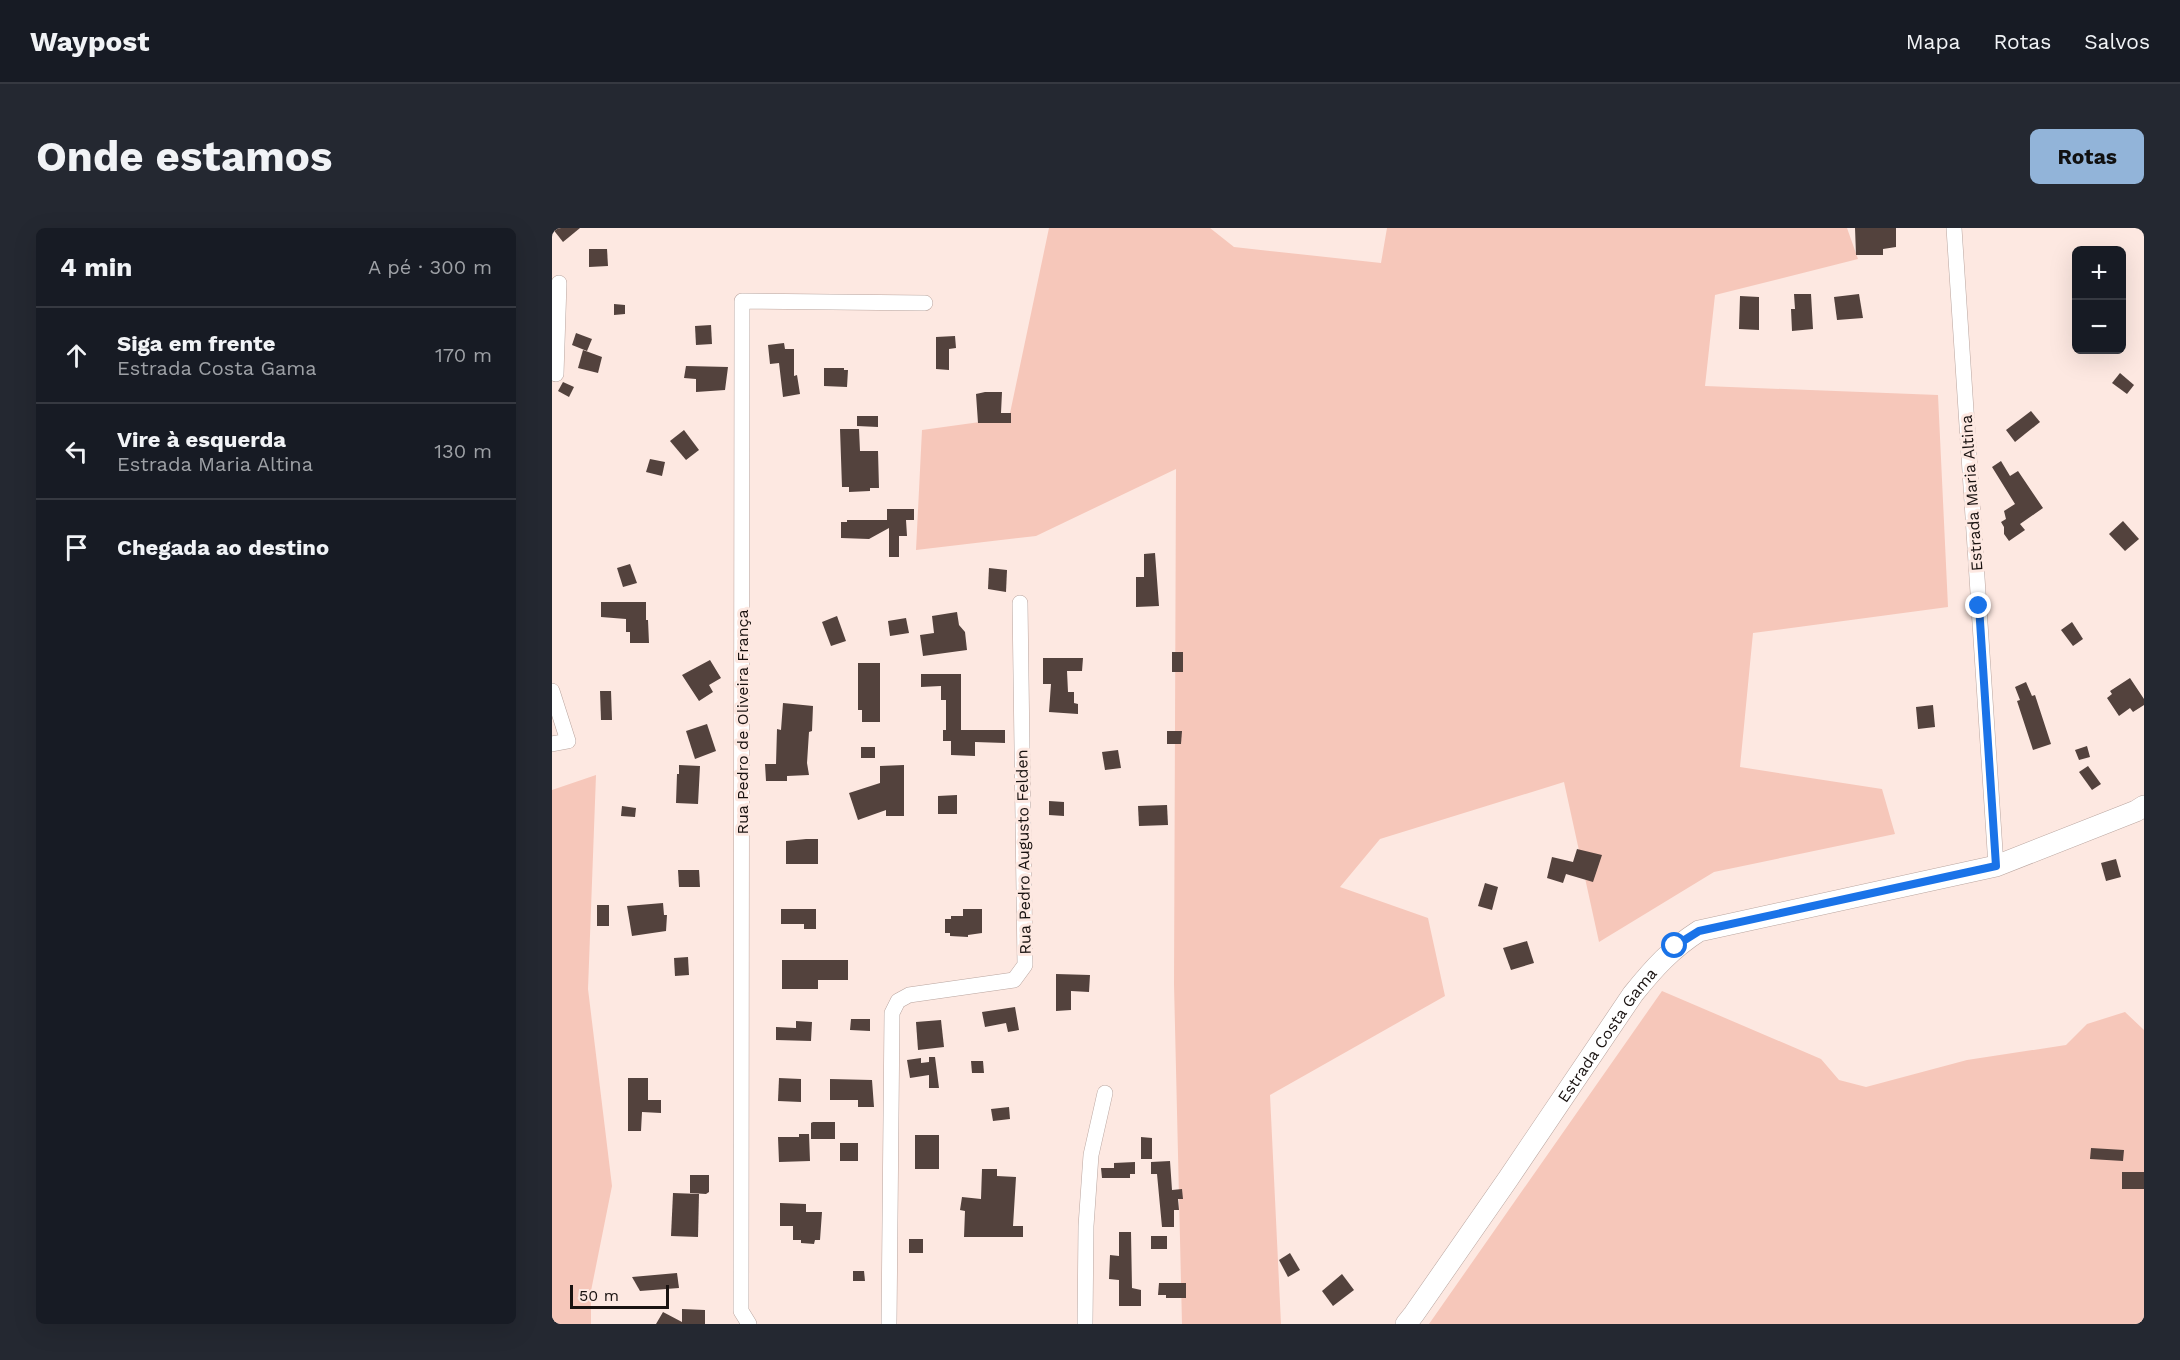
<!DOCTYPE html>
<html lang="pt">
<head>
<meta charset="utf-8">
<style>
  :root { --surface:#171b24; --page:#242831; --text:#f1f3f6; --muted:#9ea1a6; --line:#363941; --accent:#92b4d9 }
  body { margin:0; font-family:"Work Sans",sans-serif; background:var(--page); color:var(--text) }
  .controls { position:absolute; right:18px; top:18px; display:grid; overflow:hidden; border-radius:9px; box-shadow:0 6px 24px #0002 }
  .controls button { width:54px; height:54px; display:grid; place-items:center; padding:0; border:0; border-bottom:2px solid var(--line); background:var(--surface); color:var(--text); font:30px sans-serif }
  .scale { position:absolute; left:18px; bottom:15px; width:99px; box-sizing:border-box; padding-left:6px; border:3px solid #191210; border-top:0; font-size:16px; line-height:21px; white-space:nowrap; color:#191210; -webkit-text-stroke:4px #fde8e1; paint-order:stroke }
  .stop { position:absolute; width:18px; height:18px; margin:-14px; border:4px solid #1a73e8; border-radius:50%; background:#fff }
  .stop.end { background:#1a73e8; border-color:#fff; box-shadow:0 2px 6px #0008 }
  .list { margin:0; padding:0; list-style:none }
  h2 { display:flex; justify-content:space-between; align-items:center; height:78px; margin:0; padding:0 24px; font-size:26px }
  h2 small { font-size:20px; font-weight:400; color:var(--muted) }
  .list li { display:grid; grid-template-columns:39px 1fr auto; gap:18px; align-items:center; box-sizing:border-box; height:96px; padding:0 24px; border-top:2px solid var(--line) }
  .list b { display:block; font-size:22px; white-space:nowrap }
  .list p { margin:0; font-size:20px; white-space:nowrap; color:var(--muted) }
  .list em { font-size:20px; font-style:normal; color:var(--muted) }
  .icon { flex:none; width:33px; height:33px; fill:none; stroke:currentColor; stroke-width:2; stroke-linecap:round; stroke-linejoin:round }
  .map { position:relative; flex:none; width:1592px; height:1096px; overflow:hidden; border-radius:9px }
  header { display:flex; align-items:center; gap:36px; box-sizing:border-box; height:84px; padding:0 30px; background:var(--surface); border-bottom:2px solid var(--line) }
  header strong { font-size:28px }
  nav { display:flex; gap:33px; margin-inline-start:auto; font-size:21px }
  .intro { display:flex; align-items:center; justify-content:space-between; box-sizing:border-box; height:144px; padding:0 36px }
  h1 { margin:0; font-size:42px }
  .button { padding:15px 27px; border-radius:9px; background:var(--accent); color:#111; font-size:21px; font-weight:700 }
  main { display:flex; gap:36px; padding:0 36px }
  aside { flex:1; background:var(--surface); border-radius:9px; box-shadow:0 6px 24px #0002 }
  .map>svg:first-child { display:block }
</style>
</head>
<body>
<header>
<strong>Waypost</strong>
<nav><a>Mapa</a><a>Rotas</a><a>Salvos</a></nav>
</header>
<div class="intro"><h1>Onde estamos</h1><a class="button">Rotas</a></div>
<main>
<aside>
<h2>4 min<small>A pé · 300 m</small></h2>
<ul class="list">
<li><svg class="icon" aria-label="ahead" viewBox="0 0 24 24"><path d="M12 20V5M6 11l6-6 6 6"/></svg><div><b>Siga em frente</b><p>Estrada Costa Gama</p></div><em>170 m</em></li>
<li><svg class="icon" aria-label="left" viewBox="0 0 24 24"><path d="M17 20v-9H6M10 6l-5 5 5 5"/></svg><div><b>Vire à esquerda</b><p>Estrada Maria Altina</p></div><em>130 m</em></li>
<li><svg class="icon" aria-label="arrive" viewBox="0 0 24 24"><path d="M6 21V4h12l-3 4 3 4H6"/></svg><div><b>Chegada ao destino</b></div></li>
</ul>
</aside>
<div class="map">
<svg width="1592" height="1096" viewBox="0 0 1592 1096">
  <rect width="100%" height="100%" fill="#fde8e1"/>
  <!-- green -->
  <g fill="#f6c7ba">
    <path d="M497 0H658L682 19 829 35 835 0H1295L1306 31 1163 67 1153 158 1386 167 1396 379 1201 405 1188 539 1330 561 1343 606 1162 644 1047 714 1012 554 828 611 788 659 876 690 893 768 718 867 729 1096H630L622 756 624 241 484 308 364 322 370 202 457 190Z"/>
    <path d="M44 547 36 761 60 958 39 1063V1096H0V562Z"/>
    <path d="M1110 763 1269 831 1287 852 1314 859 1415 832 1514 817 1535 796 1573 784 1592 802V1096H877Z"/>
  </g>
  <!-- building -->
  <g fill="#53423d">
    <path d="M0 0H28L11 14Z"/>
    <path d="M1303 0H1344V19L1331 21V27H1304Z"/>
    <path d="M37 21H55L56 38 37 39Z"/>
    <path d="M1242 66H1259L1261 101 1240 103 1239 81H1243Z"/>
    <path d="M1307 66 1311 90 1285 92 1282 69Z"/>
    <path d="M1188 68 1207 69V102L1187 101Z"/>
    <path d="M62 76 73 77V86L62 87Z"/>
    <path d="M159 97 160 116 144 117 143 98Z"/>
    <path d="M24 105 40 111 35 123 20 117Z"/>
    <path d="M403 108 404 120 397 121V142L384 141V109Z"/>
    <path d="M232 115 233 121H242V148L245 147 248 166 231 169 227 135 218 136 216 117Z"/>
    <path d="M31 122 50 129 46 145 26 140Z"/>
    <path d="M134 138 176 139 173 162 144 164V151L132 150Z"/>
    <path d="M272 140H292V142H296L295 159 272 158Z"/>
    <path d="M1568 145 1582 157 1575 166 1560 155Z"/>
    <path d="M11 154 22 159 17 169 6 163Z"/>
    <path d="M433 164H450L449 185H459V195H426L424 166Z"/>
    <path d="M1479 183 1488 194 1463 214 1454 202Z"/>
    <path d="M305 188H326V199L305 198Z"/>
    <path d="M288 201H307L308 223H326L327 260H318V263L297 264V259H290Z"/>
    <path d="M132 202 147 222 134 232 118 213Z"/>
    <path d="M98 231 113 234 110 248 94 244Z"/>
    <path d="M1449 233 1458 248 1466 243 1491 280 1468 296 1473 302 1457 313 1452 306V299L1449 294 1454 291 1452 283 1463 276 1440 239Z"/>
    <path d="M335 281H362V292H354L355 308H347V329H337V300L317 311 289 310V294H295V292H335Z"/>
    <path d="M1571 293 1587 311 1573 323 1557 306Z"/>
    <path d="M603 325 607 378 584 379V349H592V326Z"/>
    <path d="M78 336 85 355 71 359 65 340Z"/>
    <path d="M437 340 455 342 454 364 436 361Z"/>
    <path d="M49 374H94V392H96L97 415H78V404H74V391L49 389Z"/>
    <path d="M405 384 407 397 413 404 415 422 371 428 368 407 382 405 380 388Z"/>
    <path d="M285 388 294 413 279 418 270 394Z"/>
    <path d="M354 390 357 405 338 408 336 393Z"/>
    <path d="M1520 394 1531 411 1521 418 1509 402Z"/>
    <rect x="620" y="424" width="11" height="20"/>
    <path d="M491 430H531L530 443H515L516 464H522V475L526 476V486L497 484 499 456H491Z"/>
    <path d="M158 432 169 450 157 457 161 464 147 473 130 447Z"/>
    <path d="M306 435H328V494H310V482H306Z"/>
    <path d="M369 446H409V502H453V515L423 514V528L399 527V513H391V502H394V472H389V458L369 459Z"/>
    <path d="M1578 450 1592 471V477L1581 484 1578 480 1567 488 1555 470 1560 466 1558 463Z"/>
    <path d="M1474 454 1480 468 1483 467 1499 516 1481 522 1465 473 1468 472 1463 459Z"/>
    <path d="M48 463H59L60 492H49Z"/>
    <path d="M231 475 261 478 260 503 257 504 255 535 257 547 235 548V553H214L213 536H224L225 501 229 502Z"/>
    <path d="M1381 477 1383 499 1366 501 1364 479Z"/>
    <path d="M155 496 164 523 143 531 134 503Z"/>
    <path d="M615 503H630L629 516H615Z"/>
    <path d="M1535 518 1538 529 1527 532 1523 522Z"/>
    <rect x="309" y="519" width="14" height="11"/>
    <path d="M566 522 569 540 553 542 550 524Z"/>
    <path d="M127 537 148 538 146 576 124 575 125 546H127Z"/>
    <path d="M352 537V588H334V582L306 592 297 565 328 555V538Z"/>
    <path d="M1536 538 1549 556 1540 562 1527 544Z"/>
    <path d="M405 567V586H386V568Z"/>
    <path d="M497 573 512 574V588L497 587Z"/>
    <path d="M615 577 616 597 587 598 586 578Z"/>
    <path d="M70 578 84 580 83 589 69 588Z"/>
    <path d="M254 611H266V636H234V613Z"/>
    <path d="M1025 621 1050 627 1041 654 1014 646 1011 655 995 650 1000 629 1021 634Z"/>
    <path d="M1564 631 1569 649 1554 653 1549 635Z"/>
    <path d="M126 642H147L148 659H127Z"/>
    <path d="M933 655 946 659 940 682 926 678Z"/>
    <path d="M111 675 112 687H115L114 703 80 708 75 678Z"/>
    <rect x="45" y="677" width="12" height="21"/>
    <path d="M229 681H264V701H252V696H229Z"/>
    <path d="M411 681H430V705L416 707V709L398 708V705H393V691H399V688H411Z"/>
    <path d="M975 713 982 735 959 742 951 720Z"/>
    <path d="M136 729 137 747 123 748 122 730Z"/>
    <path d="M230 732H296V752H266V761H230Z"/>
    <path d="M504 746 538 747 537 764 519 763V782L504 783Z"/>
    <path d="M463 779 467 802 456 804 454 795 433 799 430 784Z"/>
    <path d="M299 791H318V803L298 802Z"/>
    <path d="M389 792 392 819 366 822 364 794Z"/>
    <path d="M244 793 260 794 259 813 224 812V799L244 800Z"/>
    <path d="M377 829H383L387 860H377V847L358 850 355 832 369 830V835L377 834Z"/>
    <path d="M419 833H431L432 845H420Z"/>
    <path d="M76 850H96V872H109V885L90 884 89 903H76Z"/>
    <path d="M227 850 249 851V874L226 873Z"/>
    <path d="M278 851 320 852 322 879H306V872H278Z"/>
    <path d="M457 879 458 891 441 893 439 881Z"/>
    <path d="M261 894H283V911H259V895Z"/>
    <path d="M247 906H257L258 933 227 934 226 909H247Z"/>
    <rect x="363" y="907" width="24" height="34"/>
    <path d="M589 909 600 910V931H589Z"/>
    <rect x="288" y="915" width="18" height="18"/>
    <path d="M1539 920 1572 922 1571 933 1538 931Z"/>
    <path d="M618 933 620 962 630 961 631 971H626L627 982H622V999H610L605 946H599V934Z"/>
    <path d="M583 934V946H578V950H550L549 940H562V935Z"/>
    <path d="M430 941H445V948L464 949 461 998H471V1009H412L413 983 408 982 410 969 429 971Z"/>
    <rect x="1570" y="944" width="22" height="17"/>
    <path d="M138 947H157V964L154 966 138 965Z"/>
    <path d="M121 965 147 966 146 1009 119 1008Z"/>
    <path d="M228 975 254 976V984H270L268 1012H263L262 1016 249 1015V1012H241V998H228Z"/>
    <path d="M567 1004H579L580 1060 589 1062V1078H567V1052L557 1051 558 1027 567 1028Z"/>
    <rect x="599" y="1008" width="16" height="13"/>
    <rect x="357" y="1011" width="14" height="14"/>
    <path d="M738 1025 748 1042 736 1049 727 1032Z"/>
    <path d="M301 1043H312L313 1053H301Z"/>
    <path d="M125 1045 127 1060 88 1063 80 1049Z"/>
    <path d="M790 1046 802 1062 781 1078 770 1063Z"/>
    <path d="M607 1055H634V1070H614V1067H606Z"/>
    <path d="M130 1081 153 1082V1096H104L111 1084 130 1094Z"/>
  </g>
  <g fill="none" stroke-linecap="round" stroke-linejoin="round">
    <!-- minor casing -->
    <g stroke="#b9a59f" stroke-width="16">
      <g id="minor">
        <path d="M1402 0 1444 638"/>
        <path d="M0 144 4 146 7 55"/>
        <path d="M0 463 16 513 0 516"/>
        <path d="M197 1096 189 1083 190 73 373 75"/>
        <path d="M337 1096 340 785 346 773 357 767 462 752 473 737 468 375"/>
        <path d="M533 1096 534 998 539 927 553 865"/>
      </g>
    </g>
    <!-- secondary casing -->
    <g stroke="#b9a59f" stroke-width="22">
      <g id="secondary">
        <path id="s1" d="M854 1096 862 1086 956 951 1081 766C1102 740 1119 721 1147 703L1444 638 1584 583 1592 578"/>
      </g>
    </g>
    <!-- minor -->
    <use href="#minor" stroke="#fff" stroke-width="15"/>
    <!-- secondary -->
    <use href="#secondary" stroke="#fff" stroke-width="21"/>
  </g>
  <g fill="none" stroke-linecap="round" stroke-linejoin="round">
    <!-- route -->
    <path stroke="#1a73e8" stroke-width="8" d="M1123 718 1147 703 1444 638 1427 378"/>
  </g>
  <g text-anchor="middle" stroke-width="6" stroke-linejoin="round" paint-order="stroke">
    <!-- street labels -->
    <g font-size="16" fill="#191210" stroke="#fde8e1">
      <text transform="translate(1419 265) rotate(-94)" y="6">Estrada Maria Altina</text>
      <text transform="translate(190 494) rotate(-90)" y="6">Rua Pedro de Oliveira França</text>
      <text transform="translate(471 624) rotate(-91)" y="6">Rua Pedro Augusto Felden</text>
      <text dy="6" stroke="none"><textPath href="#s1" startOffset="352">Estrada Costa Gama</textPath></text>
    </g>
  </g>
</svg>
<div class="controls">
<button>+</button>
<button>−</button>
</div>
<div class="scale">50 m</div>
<div class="stop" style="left:1123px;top:718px"></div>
<div class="stop end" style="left:1427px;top:378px"></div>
</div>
</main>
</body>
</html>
